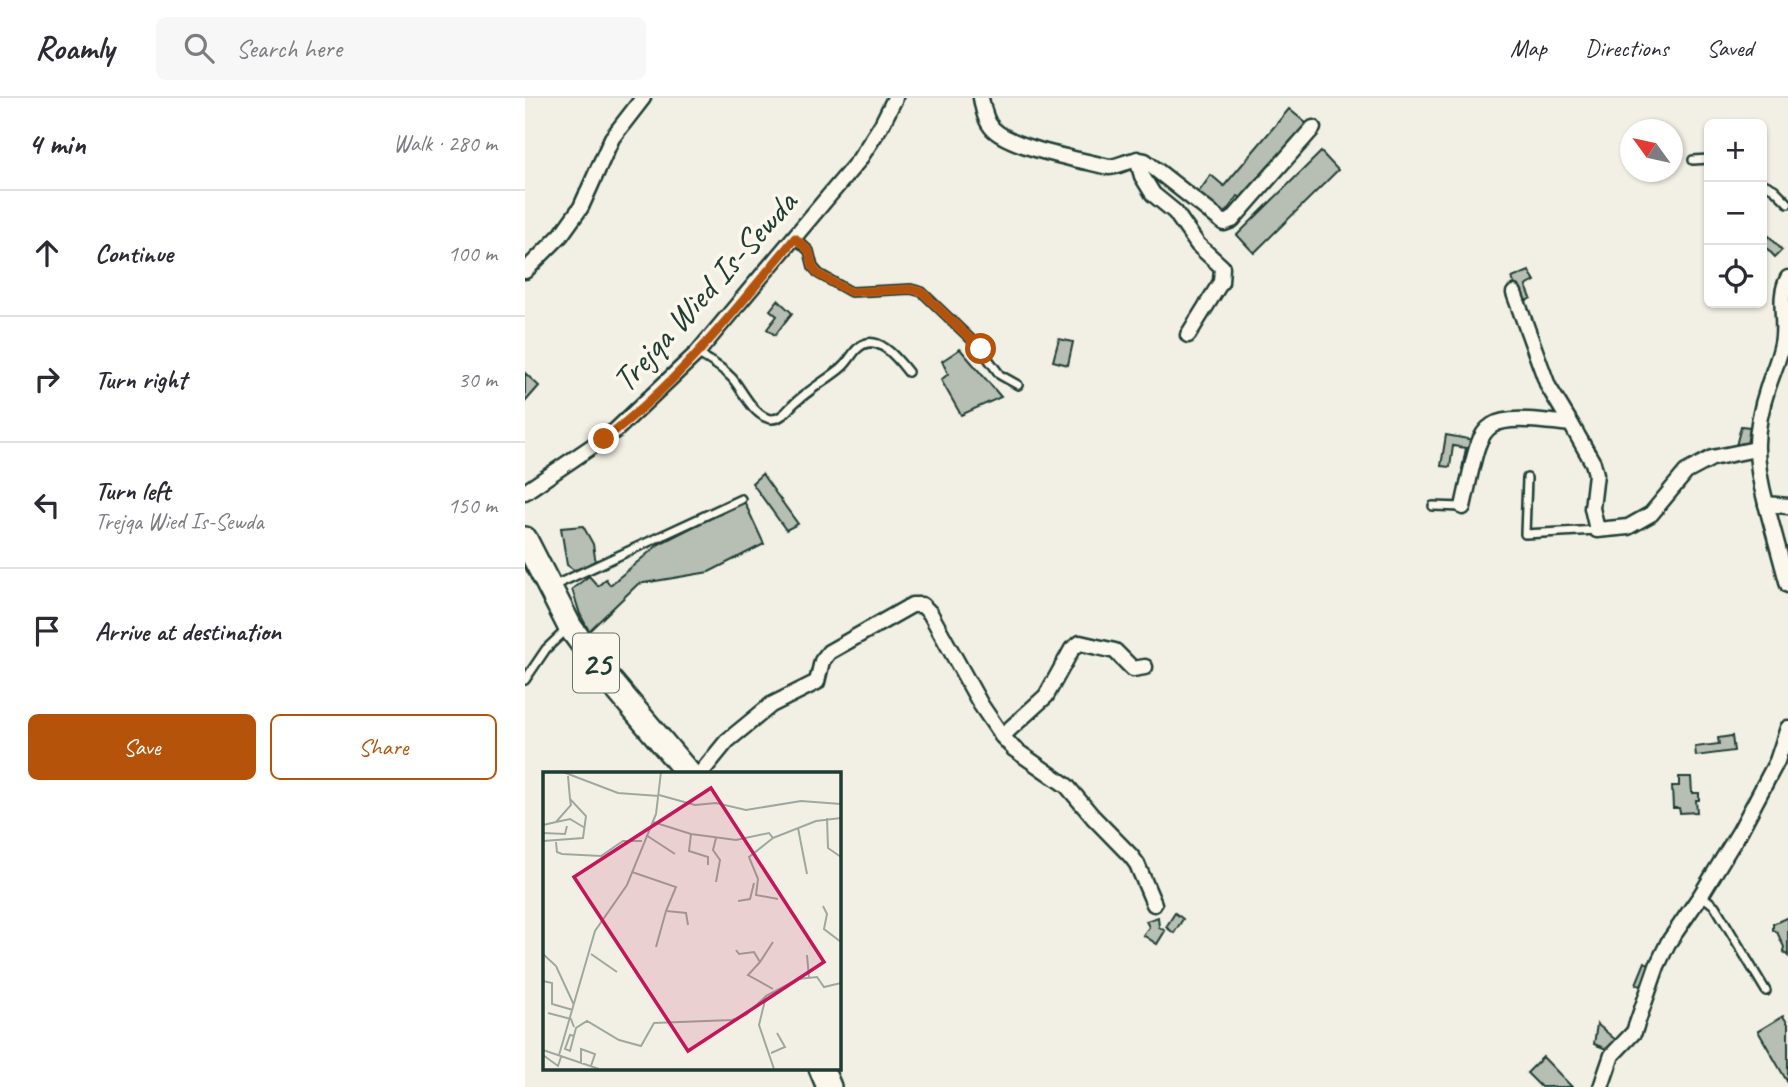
<!DOCTYPE html>
<html lang="en">
<head>
<meta charset="utf-8">
<style>
  :root { --surface:#fff; --page:#f7f7f7; --text:#2b2b33; --muted:#7c7c81; --line:#e1e1e2; --accent:#b45309 }
  body { margin:0; font-family:Caveat,sans-serif; background:var(--page); color:var(--text) }
  .controls { position:absolute; right:21px; top:21px; display:grid; overflow:hidden; border-radius:10px; box-shadow:0 2px 5px #0004 }
  .controls button { width:63px; height:63px; display:grid; place-items:center; padding:0; border:0; border-bottom:2px solid var(--line); background:var(--surface); color:var(--text); font:35px sans-serif }
  .compass { position:absolute; left:1095px; top:21px; width:63px; height:63px; border-radius:50%; background:var(--surface); box-shadow:0 2px 5px #0004; rotate:303deg }
  .stop { position:absolute; width:21px; height:21px; margin:-16px; border:5px solid #b45309; border-radius:50%; background:#fff }
  .stop.end { background:#b45309; border-color:#fff; box-shadow:0 2px 7px #0008 }
  .list { margin:0; padding:0; list-style:none }
  h2 { display:flex; justify-content:space-between; align-items:center; height:91px; margin:0; padding:0 28px; font-size:30px }
  h2 small { font-size:23px; font-weight:400; color:var(--muted) }
  .list li { display:grid; grid-template-columns:46px 1fr auto; gap:21px; align-items:center; box-sizing:border-box; height:126px; padding:0 28px; border-top:2px solid var(--line) }
  .list b { display:block; font-size:26px; white-space:nowrap }
  .list p { margin:0; font-size:23px; white-space:nowrap; color:var(--muted) }
  .list em { font-size:23px; font-style:normal; color:var(--muted) }
  .actions { display:flex; gap:14px; padding:21px 28px }
  .actions a { flex:1; padding:16px 0; border:2px solid var(--accent); border-radius:10px; text-align:center; font-size:24px; color:var(--accent) }
  .actions .main { background:var(--accent); color:#fff }
  .icon { flex:none; width:38px; height:38px; fill:none; stroke:currentColor; stroke-width:2; stroke-linecap:round; stroke-linejoin:round }
  .map { position:relative; flex:none; width:1263px; height:989px; overflow:hidden }
  header { display:flex; align-items:center; gap:42px; box-sizing:border-box; height:98px; padding:0 35px; background:var(--surface); border-bottom:2px solid var(--line) }
  header strong { font-size:33px }
  nav { display:flex; gap:38px; margin-inline-start:auto; font-size:24px }
  .search { width:490px; height:63px; background:var(--page); display:flex; align-items:center; gap:18px; box-sizing:border-box; padding:0 24px; border-radius:10px; color:var(--muted); font-size:26px }
  main { display:flex }
  aside { flex:1; background:var(--surface) }
  .map>svg:first-child { display:block }
</style>
</head>
<body>
<header>
<strong>Roamly</strong>
<div class="search"><svg class="icon" aria-label="search" viewBox="0 0 24 24"><circle cx="10" cy="10" r="6"/><path d="M15 15l6 6"/></svg>Search here</div>
<nav><a>Map</a><a>Directions</a><a>Saved</a></nav>
</header>
<main>
<aside>
<h2>4 min<small>Walk · 280 m</small></h2>
<ul class="list">
<li><svg class="icon" aria-label="ahead" viewBox="0 0 24 24"><path d="M12 20V5M6 11l6-6 6 6"/></svg><div><b>Continue</b></div><em>100 m</em></li>
<li><svg class="icon" aria-label="right" viewBox="0 0 24 24"><path d="M7 20v-9h11M14 6l5 5-5 5"/></svg><div><b>Turn right</b></div><em>30 m</em></li>
<li><svg class="icon" aria-label="left" viewBox="0 0 24 24"><path d="M17 20v-9H6M10 6l-5 5 5 5"/></svg><div><b>Turn left</b><p>Trejqa Wied Is-Sewda</p></div><em>150 m</em></li>
<li><svg class="icon" aria-label="arrive" viewBox="0 0 24 24"><path d="M6 21V4h12l-3 4 3 4H6"/></svg><div><b>Arrive at destination</b></div></li>
</ul>
<div class="actions"><a class="main">Save</a><a>Share</a></div>
</aside>
<div class="map">
<svg width="1263" height="989" viewBox="0 0 1263 989">
  <rect width="100%" height="100%" fill="#f2f0e5"/>
  <filter id="ink" filterUnits="userSpaceOnUse"><feTurbulence type="fractalNoise" baseFrequency=".0143" numOctaves="2"/><feDisplacementMap in="SourceGraphic" scale="14" xChannelSelector="R" yChannelSelector="G"/><feConvolveMatrix kernelMatrix="1 2 1 2 8 2 1 2 1" color-interpolation-filters="sRGB"/></filter>
  <g filter="url(#ink)">
    <!-- building -->
    <g fill="#b7beb3" stroke="#1f3d34" stroke-width="2">
      <path d="M764 11 782 26 719 102 713 98 699 116 673 95 686 77 699 88Z"/>
      <path d="M796 54 813 72 729 155 712 137Z"/>
      <path d="M1244 138 1257 152 1250 159 1237 145Z"/>
      <path d="M1004 173 1010 183 1001 188 1006 200 997 205 987 180Z"/>
      <path d="M253 202 267 215 250 237 242 231 252 218 245 212Z"/>
      <path d="M534 241 548 244 543 267 528 263Z"/>
      <path d="M435 251 476 299 436 317 416 282 423 276 417 263Z"/>
      <path d="M0 275 14 288 0 304Z"/>
      <path d="M1216 328 1225 329 1222 347 1211 348Z"/>
      <path d="M921 337 949 342 944 373 937 371 941 350 928 348 925 369 916 368Z"/>
      <path d="M237 376 273 426 261 432 227 385Z"/>
      <path d="M219 403 239 446 184 474 113 486 64 533 55 516 47 491 64 478 73 488 81 481 85 487 134 446Z"/>
      <path d="M58 428 68 446 71 466 49 472 42 467 36 430Z"/>
      <path d="M1207 638 1209 653 1171 658 1170 649 1194 646 1193 640Z"/>
      <path d="M1154 679H1166L1167 695H1174V702H1171L1172 714 1155 715 1154 710H1148L1147 688H1154Z"/>
      <path d="M650 815 658 821 649 835 641 829Z"/>
      <path d="M633 819 634 829 640 833 632 846 618 837 624 829 621 823Z"/>
      <path d="M1263 819V858L1258 853 1259 849 1252 834 1248 832V826Z"/>
      <path d="M1120 864 1127 868 1119 890 1111 886Z"/>
      <path d="M1258 918 1263 926V985L1233 933Z"/>
      <path d="M1072 926 1092 943 1084 952 1069 946Z"/>
      <path d="M1018 959 1047 989H1016L1002 975Z"/>
    </g>
    <g fill="none" stroke-linecap="round" stroke-linejoin="round">
      <!-- service casing -->
      <g stroke="#1f3d34" stroke-width="12">
        <g id="service">
          <path d="M1168 62 1184 61"/>
          <path d="M1237 85 1249 91 1263 105"/>
          <path d="M270 140 284 153 288 169 294 176 326 194 386 191 397 194 456 251 475 277 493 287"/>
          <path d="M172 255C184 262 197 269 207 280 217 291 229 320 247 321 258 321 264 309 272 303 286 291 301 282 315 271 323 265 326 257 332 251 351 232 373 261 383 274"/>
          <path d="M1002 380 1000 436 1072 432"/>
          <path d="M908 408 938 409"/>
          <path d="M26 489 216 401"/>
          <path d="M0 582 21 551 42 531"/>
          <path d="M1176 797 1190 808 1241 893"/>
        </g>
      </g>
      <!-- minor casing -->
      <g stroke="#1f3d34" stroke-width="19">
        <g id="minor">
          <path d="M456 0C458 10 460 23 468 31 487 50 556 62 584 69 598 68 605 59 620 63L699 125 707 122 788 30"/>
          <path d="M612 61 617 78 628 96 650 114 673 147 697 169 696 184 663 237"/>
          <path d="M0 173 36 137 56 109 87 40 118 0"/>
          <path d="M1263 180C1253 199 1260 217 1258 238 1257 255 1248 273 1243 289 1228 334 1229 361 1241 406L1263 408"/>
          <path d="M989 195 1023 288 1046 326"/>
          <path d="M0 394 91 332 172 255 334 62 357 26 370 0"/>
          <path d="M1241 406 1263 487"/>
          <path d="M938 409C958 320 950 315 1046 326L1068 365 1071 376 1067 410 1072 432 1103 429 1126 416 1161 374 1187 360 1231 351"/>
          <path d="M477 638 489 651 542 688 568 719 606 758 612 766 629 806"/>
          <path d="M175 676 202 643 246 607 292 584 297 563 304 554 387 507H397L405 515 456 607 477 638 521 598 547 551 555 545 590 553 608 571 620 569"/>
          <path d="M1076 989 1087 957 1109 934 1132 868 1143 845 1176 797 1215 733 1252 663 1263 630"/>
        </g>
      </g>
      <!-- primary casing -->
      <g stroke="#1f3d34" stroke-width="28">
        <g id="primary">
          <path d="M0 441 45 529 81 578 164 676"/>
          <path d="M296 970 304 989"/>
        </g>
      </g>
      <!-- service -->
      <use href="#service" stroke="#fbf7ec" stroke-width="7"/>
      <!-- minor -->
      <use href="#minor" stroke="#fbf7ec" stroke-width="14"/>
      <!-- primary -->
      <use href="#primary" stroke="#fbf7ec" stroke-width="23"/>
    </g>
  </g>
  <g fill="none" stroke-linecap="round" stroke-linejoin="round" filter="url(#ink)">
    <!-- route -->
    <path stroke="#b45309" stroke-width="9" d="M79 341C152 287 213 209 270 140L284 153 288 169 293 176 326 194 386 191 397 194 456 251"/>
  </g>
  <g text-anchor="middle" stroke-width="7" stroke-linejoin="round" paint-order="stroke">
    <!-- shield labels -->
    <rect fill="#fbf7ec" stroke="#61756b" stroke-width="2" x="48" y="535.5" width="46" height="59" rx="5"/>
    <g font-size="33" font-weight="bold" fill="#1f3d34">
      <text x="71" y="577">25</text>
    </g>
    <!-- street labels -->
    <g font-size="35" fill="#1f3d34" stroke="#fbf7ec">
      <text transform="translate(179 193) rotate(-48)" y="12">Trejqa Wied Is-Sewda</text>
    </g>
  </g>
  <!-- overview -->
  <g transform="translate(18 674)">
    <rect width="298" height="298" fill="#f2f0e5"/>
    <path fill="none" stroke="#9ea89e" stroke-width="2" d="M20 0 75 21 116 24M116 23 152 33 173 31 203 38 258 29 298 32M284 46 285 76 298 85M13 50 27 47 42 56M110 50 148 62 193 68 226 61 230 66 273 49 298 46M0 53 13 50 28 33 27 28M255 56 264 102M0 61 22 62 24 54M148 62 146 79 165 85V93M103 63 132 82M230 66 206 85 215 107 213 123 235 127M0 69 40 66 43 44 27 27 25 4M13 70 14 80 19 82 58 84 80 69H99M89 100 133 115 123 139 143 141 145 153M173 110 177 88 170 78 173 66M195 129 207 127 211 111M280 134 284 142 281 157 298 170M113 175 123 139M193 178 196 182 211 180 217 190 205 203 230 217M0 182 13 194 31 233M48 182 74 200M264 183 266 206M217 190 230 170M0 209 9 211V232L30 238M5 241 28 247 31 255M31 264 27 263 22 277 27 279 33 256 44 249 76 268 98 274 111 251 189 248 203 243 223 224M0 278 56 297M228 281 242 275 234 261M0 283 15 294 18 285M16 283 52 159 84 113 113 42 118 0M38 291V277L52 282 48 294M231 297 216 253 223 224 255 207 274 205 281 215 298 211"/>
    <path fill="#c2185b" fill-opacity="0.15" stroke="#c2185b" stroke-width="3.5" d="M168 16 281 190 145 279 31 105Z"/>
    <rect width="298" height="298" fill="none" stroke="#1f3d34" stroke-width="3.5"/>
  </g>
</svg>
<div class="controls">
<button>+</button>
<button>−</button>
<button><svg class="icon" aria-label="locate" viewBox="0 0 24 24"><circle cx="12" cy="12" r="6"/><path d="M12 2v4M12 18v4M2 12h4M18 12h4"/></svg></button>
</div>
<svg class="compass" viewBox="-18 -18 36 36"><path d="M0-13l5 13h-10z" fill="#e53935"/><path d="M0 13l5-13h-10z" fill="#7c7c81"/></svg>
<div class="stop" style="left:456px;top:251px"></div>
<div class="stop end" style="left:79px;top:341px"></div>
</div>
</main>
</body>
</html>
